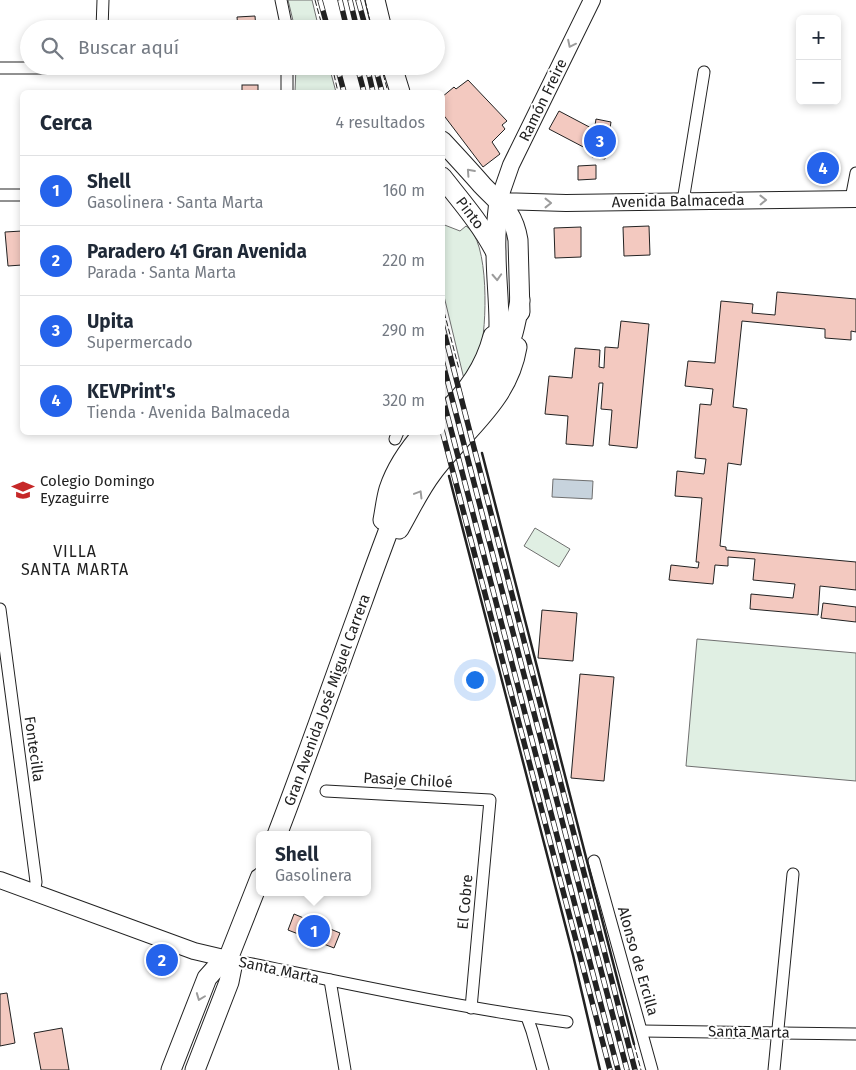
<!DOCTYPE html>
<html lang="es">
<head>
<meta charset="utf-8">
<style>
  :root { --surface:#fff; --page:#f2f2f3; --text:#1f2937; --muted:#747a83; --line:#e0e1e3; --accent:#2563eb }
  body { margin:0; font-family:"Fira Sans",sans-serif; background:var(--page); color:var(--text) }
  .controls { position:absolute; right:15px; top:15px; display:grid; overflow:hidden; border-radius:8px; box-shadow:0 2px 8px #0003 }
  .controls button { width:45px; height:45px; display:grid; place-items:center; padding:0; border:0; border-bottom:1px solid var(--line); background:var(--surface); color:var(--text); font:25px sans-serif }
  .you { position:absolute; left:474px; top:679px; width:18px; height:18px; margin:-12px; border:4px solid #fff; border-radius:50%; background:#1a73e8; box-shadow:0 0 0 8px #1a73e833 }
  .badge { display:grid; place-items:center; width:32px; height:32px; border-radius:50%; background:var(--accent); color:#fff; font-size:16px; font-weight:700 }
  .pin { position:absolute; translate:-50% -50%; border:2px solid #fff; box-shadow:0 1px 5px #0006 }
  .popup { position:absolute; left:256px; top:831px; width:115px; height:65px; box-sizing:border-box; display:grid; place-content:center; border-radius:8px; background:var(--surface); filter:drop-shadow(0 1px 4px #0005); font-size:16px; white-space:nowrap; color:var(--muted) }
  .popup b { font-size:19px; color:var(--text) }
  .popup::after { content:''; position:absolute; left:50%; top:100%; margin-left:-10px; border:10px solid transparent; border-top-color:var(--surface) }
  .list { margin:0; padding:0; list-style:none }
  h2 { display:flex; justify-content:space-between; align-items:center; height:65px; margin:0; padding:0 20px; font-size:21px }
  h2 small { font-size:16px; font-weight:400; color:var(--muted) }
  .list li { display:grid; grid-template-columns:32px 1fr auto; gap:15px; align-items:center; box-sizing:border-box; height:70px; padding:0 20px; border-top:1px solid var(--line) }
  .list b { display:block; font-size:19px; white-space:nowrap }
  .list p { margin:0; font-size:16px; white-space:nowrap; color:var(--muted) }
  .list em { font-size:16px; font-style:normal; color:var(--muted) }
  .icon { flex:none; width:28px; height:28px; fill:none; stroke:currentColor; stroke-width:2; stroke-linecap:round; stroke-linejoin:round }
  .map { position:relative; flex:none; width:856px; height:1070px; overflow:hidden }
  .search { position:absolute; background:var(--surface); box-shadow:0 2px 8px #0003; left:20px; top:20px; width:425px; height:55px; display:flex; align-items:center; gap:12px; box-sizing:border-box; padding:0 18px; border-radius:28px; color:var(--muted); font-size:19px }
  .panel { position:absolute; background:var(--surface); box-shadow:0 2px 8px #0003; left:20px; top:90px; width:425px; height:345px; border-radius:8px }
  .map>svg:first-child { display:block }
</style>
</head>
<body>
<div class="map">
<svg width="856" height="1070" viewBox="0 0 856 1070">
  <rect width="100%" height="100%" fill="#fff"/>
  <!-- green -->
  <g fill="#e0efe3" stroke="#6f6f6f">
    <path d="M288 0H312L319 29H295Z"/>
    <path d="M296 66H329L336 92H295Z"/>
    <path d="M442 224 460 231 466 226C490 239 487 329 480 352 477 361 469 371 464 379L443 292Z"/>
    <path d="M535 528 570 549 559 567 524 546Z"/>
    <path d="M697 639 856 653V781L686 766Z"/>
  </g>
  <!-- water -->
  <path fill="#c7d3dd" stroke="#6f6f6f" d="M553 479 593 481 592 499 552 497Z"/>
  <!-- building -->
  <g fill="#f3c9c0" stroke="#222">
    <path d="M255 16 256 29H238L237 17Z"/>
    <path d="M468 80 507 121 502 125 505 129 492 142 500 154 483 167 442 113V97L454 87 456 89Z"/>
    <rect x="242" y="85" width="16" height="7"/>
    <path d="M559 111 595 130 591 151 549 129Z"/>
    <path d="M596 119 611 122 605 159 592 157 591 151Z"/>
    <path d="M814 160 832 161 831 176 822 182H813Z"/>
    <path d="M596 165V179L578 180V166Z"/>
    <path d="M649 226 650 255 624 256 623 227Z"/>
    <path d="M581 227V257L555 258 554 228Z"/>
    <path d="M22 231V265L8 266 5 232Z"/>
    <path d="M777 292 856 299V332L851 331V340L825 338V329L742 321 733 407 747 409 741 465 728 463 720 546 726 547V550L856 562V590L820 586 818 615 750 609 751 594 793 598 795 584 753 580 755 559 728 557V566L715 565 713 584 669 580 671 565 698 568 699 562H696L702 498 675 496 677 471 704 474 706 459 695 458 700 404 711 405 713 389 685 386 688 361 715 363 721 301 753 304 752 313 775 315Z"/>
    <path d="M621 321 649 324 637 448 609 445 612 410 601 409 603 383H599L593 446 566 444 568 416 545 414 549 376 572 378 575 348 600 350 599 367 604 368 605 347 618 348Z"/>
    <path d="M823 603 856 607V622L821 618Z"/>
    <path d="M542 610 577 613 573 661 538 658Z"/>
    <path d="M580 674 614 677 604 781 571 778Z"/>
    <path d="M294 914 340 933 334 948 288 930Z"/>
    <path d="M7 993 15 1043 0 1046V994Z"/>
    <path d="M62 1028 69 1070H41L34 1033Z"/>
  </g>
  <g fill="none" stroke-linecap="round" stroke-linejoin="round">
    <!-- street casing -->
    <g stroke="#222" stroke-width="13">
      <g id="street">
        <path d="M281 0 287 29"/>
        <path d="M102 29 103 0"/>
        <path d="M0 68H287"/>
        <path d="M287 92V66"/>
        <path d="M0 195H22"/>
        <path d="M851 199 856 173"/>
        <path d="M683 201 704 72"/>
        <path d="M395 439 398 432"/>
        <path d="M0 609 35 874 36 882 34 893"/>
        <path d="M326 791 490 800 471 1008"/>
        <path d="M594 861 652 1070"/>
        <path d="M228 959C341 982 453 1007 567 1022"/>
        <path d="M330 980 345 1070"/>
        <path d="M527 1017 532 1031 543 1070"/>
        <path d="M642 1031 856 1034"/>
        <path d="M774 1070 793 874"/>
      </g>
    </g>
    <!-- secondary casing -->
    <g stroke="#222" stroke-width="18">
      <g id="secondary">
        <path d="M592 0 511 165 503 188 499 201 566 203 856 199"/>
        <path d="M0 880 194 951 228 959"/>
      </g>
    </g>
    <!-- primary casing -->
    <g stroke="#222" stroke-width="21">
      <g id="primary">
        <path d="M375 0 382 29"/>
        <path d="M392 66 400 92"/>
        <path d="M442 141C456 156 469 170 482 185 501 205 513 211 518 240L520 312"/>
        <path d="M442 177C461 201 481 224 495 251"/>
        <path d="M497 355C502 320 496 286 496 251 495 234 497 218 499 201"/>
        <path d="M442 415C466 394 485 367 493 336"/>
        <path d="M383 520C385 510 386 499 389 489 396 468 409 449 424 432"/>
        <path d="M399 529C410 510 419 490 432 473 463 431 508 402 517 347"/>
        <path d="M277 835C307 757 334 679 363 600 371 577 380 553 389 529 395 513 401 496 409 480 427 446 457 423 481 393 494 375 506 354 513 333 516 322 518 311 520 300"/>
        <path d="M171 1070 207 978 215 969 228 959 260 878"/>
        <path d="M195 1070 229 982 232 967 228 959"/>
      </g>
    </g>
    <!-- street -->
    <use href="#street" stroke="#fff" stroke-width="11"/>
    <!-- secondary -->
    <use href="#secondary" stroke="#fff" stroke-width="16"/>
    <!-- primary -->
    <use href="#primary" stroke="#fff" stroke-width="19"/>
    <!-- rail casing -->
    <g stroke="#222" stroke-width="5.5">
      <g id="rail">
        <path d="M320 0 328 29"/>
        <path d="M340 0 347 29"/>
        <path d="M350 0 357 29"/>
        <path d="M358 0 366 29"/>
        <path d="M337 66 344 92"/>
        <path d="M357 66 364 92"/>
        <path d="M367 66 373 92"/>
        <path d="M375 66 382 92"/>
        <path d="M442 324 635 1070"/>
        <path d="M442 360 627 1070"/>
        <path d="M442 395 618 1070"/>
        <path d="M442 430 610 1070"/>
      </g>
    </g>
    <!-- rail -->
    <use href="#rail" stroke="#fff" stroke-width="4" stroke-dasharray="11" stroke-linecap="butt"/>
    <!-- fence -->
    <g stroke="#222" stroke-width="1" stroke-dasharray="6 2.5" stroke-linecap="butt">
      <path d="M315 0 323 29"/>
      <path d="M365 0 372 29"/>
      <path d="M332 66 338 92"/>
      <path d="M381 66 388 92"/>
      <path d="M442 304 459 369"/>
      <path d="M634 1044 641 1070"/>
    </g>
    <!-- wall -->
    <g stroke="#222" stroke-width="2.5">
      <path d="M482 453 634 1044"/>
      <path d="M449 476 573 955 600 1070"/>
    </g>
  </g>
  <!-- one-way arrows -->
  <defs><path id="oneway-chevron" d="M-2-3.5L2.5 0L-2 3.5" fill="none" stroke-width="1.6" stroke-linecap="round" stroke-linejoin="round" transform="scale(1.25)"/></defs>
  <g stroke="#9c9c9c">
    <use href="#oneway-chevron" transform="translate(571 44) rotate(116)"/>
    <use href="#oneway-chevron" transform="translate(470 172) rotate(-132)"/>
    <use href="#oneway-chevron" transform="translate(763 200) rotate(-1)"/>
    <use href="#oneway-chevron" transform="translate(548 203)"/>
    <use href="#oneway-chevron" transform="translate(497 277) rotate(87)"/>
    <use href="#oneway-chevron" transform="translate(419 494) rotate(-59)"/>
    <use href="#oneway-chevron" transform="translate(200 997) rotate(111)"/>
  </g>
  <!-- icons -->
  <defs>
    <g id="school-bare" transform="scale(1.725)"><path d="M0-5L7-2L0 1L-7-2ZM-4 1L0 2.5L4 1V4Q0 6-4 4Z" fill="#c62828" stroke="#fff" stroke-width="2.5" paint-order="stroke"/></g>
  </defs>
  <g fill-rule="evenodd">
    <use href="#school-bare" x="23" y="490"/>
  </g>
  <g text-anchor="middle" stroke-width="4" stroke-linejoin="round" paint-order="stroke">
    <!-- street labels -->
    <g font-size="15" fill="#222" stroke="#fff">
      <text transform="translate(543 100) rotate(-64)" y="5">Ramón Freire</text>
      <text transform="translate(678 201) rotate(-1)" y="5">Avenida Balmaceda</text>
      <text transform="translate(470 213) rotate(53)" y="5">Pinto</text>
      <text transform="translate(327 700) rotate(-70)" y="5">Gran Avenida José Miguel Carrera</text>
      <text transform="translate(34 749) rotate(82)" y="5">Fontecilla</text>
      <text transform="translate(408 780) rotate(3)" y="5">Pasaje Chiloé</text>
      <text transform="translate(465 902) rotate(-85)" y="5">El Cobre</text>
      <text transform="translate(638 961) rotate(74)" y="5">Alonso de Ercilla</text>
      <text transform="translate(279 970) rotate(12)" y="5">Santa Marta</text>
      <text transform="translate(749 1032) rotate(1)" y="5">Santa Marta</text>
    </g>
    <!-- poi labels -->
    <g font-size="15" fill="#222" stroke="#fff" text-anchor="start">
      <text x="40" y="486">Colegio Domingo<tspan x="40" dy="17">Eyzaguirre</tspan></text>
    </g>
    <!-- neighbourhood labels -->
    <g font-size="16" letter-spacing="1" fill="#222" stroke="#fff">
      <text x="75" y="557">VILLA<tspan x="75" dy="18">SANTA MARTA</tspan></text>
    </g>
  </g>
</svg>
<div class="controls">
<button>+</button>
<button>−</button>
</div>
<div class="you"></div>
<div class="pin badge" style="left:314px;top:931px">1</div>
<div class="popup"><b>Shell</b>Gasolinera</div>
<div class="pin badge" style="left:162px;top:960px">2</div>
<div class="pin badge" style="left:600px;top:141px">3</div>
<div class="pin badge" style="left:823px;top:168px">4</div>
<div class="search"><svg class="icon" aria-label="search" viewBox="0 0 24 24"><circle cx="10" cy="10" r="6"/><path d="M15 15l6 6"/></svg>Buscar aquí</div>
<section class="panel">
<h2>Cerca<small>4 resultados</small></h2>
<ul class="list">
<li><span class="badge">1</span><div><b>Shell</b><p>Gasolinera · Santa Marta</p></div><em>160 m</em></li>
<li><span class="badge">2</span><div><b>Paradero 41 Gran Avenida</b><p>Parada · Santa Marta</p></div><em>220 m</em></li>
<li><span class="badge">3</span><div><b>Upita</b><p>Supermercado</p></div><em>290 m</em></li>
<li><span class="badge">4</span><div><b>KEVPrint's</b><p>Tienda · Avenida Balmaceda</p></div><em>320 m</em></li>
</ul>
</section>
</div>
</body>
</html>
